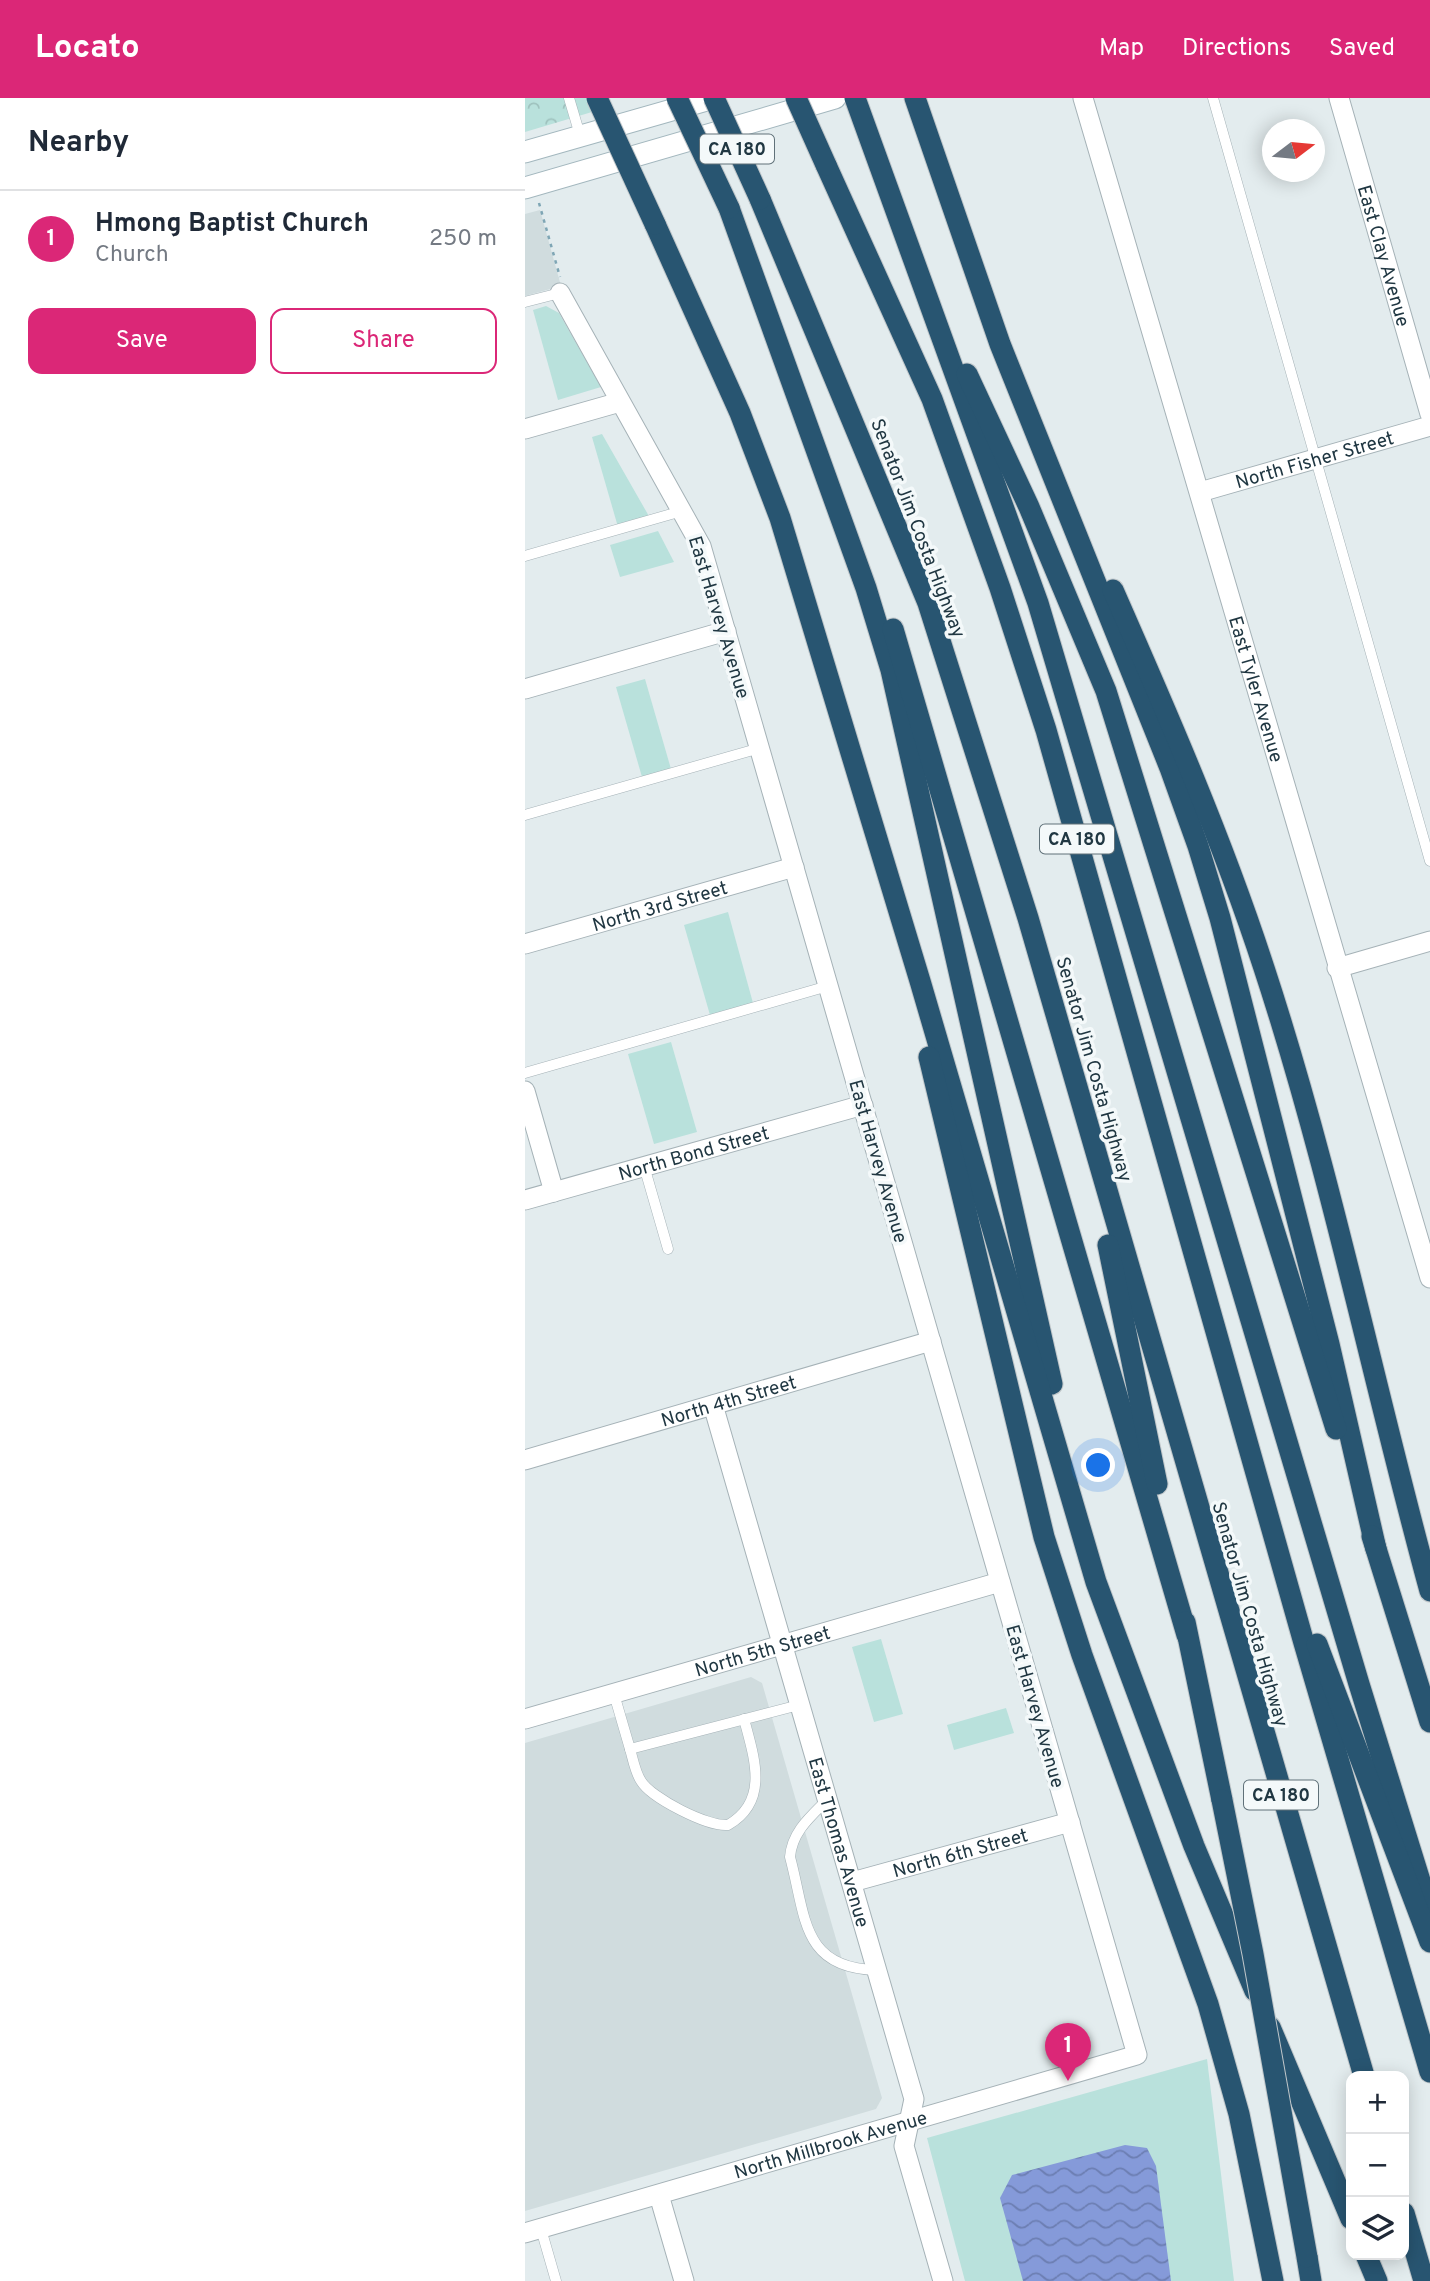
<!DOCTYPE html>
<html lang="en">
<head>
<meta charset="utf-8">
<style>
  :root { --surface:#fff; --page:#f6f6f7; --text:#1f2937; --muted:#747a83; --line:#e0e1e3; --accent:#db2777 }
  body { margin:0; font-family:Overpass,sans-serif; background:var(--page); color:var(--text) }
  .controls { position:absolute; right:21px; bottom:21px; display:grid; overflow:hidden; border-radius:14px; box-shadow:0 4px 18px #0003 }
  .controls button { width:63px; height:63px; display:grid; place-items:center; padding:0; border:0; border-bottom:2px solid var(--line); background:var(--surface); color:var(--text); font:35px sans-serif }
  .compass { position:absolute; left:737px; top:21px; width:63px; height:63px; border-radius:50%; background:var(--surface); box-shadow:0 4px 18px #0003; rotate:74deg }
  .you { position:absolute; left:574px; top:1368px; width:24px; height:24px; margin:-18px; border:5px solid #fff; border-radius:50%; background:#1a73e8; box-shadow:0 0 0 10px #1a73e833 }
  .badge { display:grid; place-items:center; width:46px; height:46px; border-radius:50%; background:var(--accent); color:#fff; font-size:23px; font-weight:700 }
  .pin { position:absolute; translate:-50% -58px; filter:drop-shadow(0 2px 4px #0008) }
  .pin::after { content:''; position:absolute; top:37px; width:24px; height:21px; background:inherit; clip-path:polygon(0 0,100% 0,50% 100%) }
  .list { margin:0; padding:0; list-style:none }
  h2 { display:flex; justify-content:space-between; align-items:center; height:91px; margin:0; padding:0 28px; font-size:30px }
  h2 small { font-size:23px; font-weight:400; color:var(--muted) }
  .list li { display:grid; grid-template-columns:46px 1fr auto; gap:21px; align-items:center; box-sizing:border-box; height:98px; padding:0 28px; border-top:2px solid var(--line) }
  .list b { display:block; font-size:26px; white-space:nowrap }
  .list p { margin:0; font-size:23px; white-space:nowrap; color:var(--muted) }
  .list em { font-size:23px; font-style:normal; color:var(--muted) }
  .actions { display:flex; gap:14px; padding:21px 28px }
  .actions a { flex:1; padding:16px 0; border:2px solid var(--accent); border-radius:14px; text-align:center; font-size:24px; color:var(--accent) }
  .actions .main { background:var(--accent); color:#fff }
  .icon { flex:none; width:38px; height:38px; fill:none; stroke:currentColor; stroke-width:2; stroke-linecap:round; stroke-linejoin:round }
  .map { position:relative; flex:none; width:905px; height:2183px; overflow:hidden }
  header { display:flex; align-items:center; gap:42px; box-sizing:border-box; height:98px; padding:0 35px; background:var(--accent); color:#fff }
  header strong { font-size:33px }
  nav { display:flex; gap:38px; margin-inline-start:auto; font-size:24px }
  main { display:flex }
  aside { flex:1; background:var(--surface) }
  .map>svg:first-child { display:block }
</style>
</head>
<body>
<header>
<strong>Locato</strong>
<nav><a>Map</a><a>Directions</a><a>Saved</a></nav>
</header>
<main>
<aside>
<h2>Nearby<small></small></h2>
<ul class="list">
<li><span class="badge">1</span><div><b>Hmong Baptist Church</b><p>Church</p></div><em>250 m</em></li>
</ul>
<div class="actions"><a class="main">Save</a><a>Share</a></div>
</aside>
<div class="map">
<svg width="905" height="2183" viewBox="0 0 905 2183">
  <defs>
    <pattern id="park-crowns" width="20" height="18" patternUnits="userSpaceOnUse" patternTransform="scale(1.75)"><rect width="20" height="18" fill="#b9e1dc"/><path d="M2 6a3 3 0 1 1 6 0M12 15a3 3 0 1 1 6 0" fill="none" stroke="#9fc2be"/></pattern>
    <pattern id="water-waves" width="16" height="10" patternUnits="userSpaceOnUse" patternTransform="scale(1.75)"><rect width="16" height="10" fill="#859ad9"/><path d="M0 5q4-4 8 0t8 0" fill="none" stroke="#6c7eb2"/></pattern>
  </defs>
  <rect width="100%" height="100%" fill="#e3ecee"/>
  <!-- built -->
  <g fill="#d0dcde">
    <path d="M15 112 36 188 0 198V116Z"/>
    <path d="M226 1579 237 1585 357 2000 351 2011 0 2113V1645Z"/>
  </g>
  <!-- grass -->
  <g fill="#b9e1dc">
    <path d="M21 208 34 215 76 289 33 302 8 212Z"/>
    <path d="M77 336 125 420 93 429 67 339Z"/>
    <path d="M133 433 149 464 95 479 85 447Z"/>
    <path d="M120 581 146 671 117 679 91 589Z"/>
    <path d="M203 814 228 905 185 917 159 827Z"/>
    <path d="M146 944 172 1034 129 1046 103 956Z"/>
    <path d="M356 1541 378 1616 349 1624 327 1549Z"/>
    <path d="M481 1610 489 1635 429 1652 422 1627Z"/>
    <path d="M682 1961 709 2183H440L402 2040Z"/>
  </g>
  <!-- park -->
  <path fill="url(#park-crowns)" d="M0 0H61L67 14 0 34Z"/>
  <!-- water -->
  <path fill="url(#water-waves)" d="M600 2047 622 2050 631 2068 646 2183H498L475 2100 487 2077Z"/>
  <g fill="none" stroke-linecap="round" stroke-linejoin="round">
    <!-- lane casing -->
    <g stroke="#a5b2b7" stroke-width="11">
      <g id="lane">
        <path d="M44 0 55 37"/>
        <path d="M688 0 905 763"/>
        <path d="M0 204 35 195"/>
        <path d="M0 458 157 413"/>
        <path d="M0 717 235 650"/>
        <path d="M0 975 303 888"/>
        <path d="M119 1068 143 1151"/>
        <path d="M89 1596 105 1651 274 1607"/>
        <path d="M105 1651C108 1661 110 1674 116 1683 126 1700 183 1729 203 1727 245 1703 229 1659 219 1621"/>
        <path d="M302 1702C285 1719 267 1734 265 1759 281 1818 276 1870 351 1872"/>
        <path d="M16 2131 31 2183"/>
      </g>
    </g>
    <!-- street casing -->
    <g stroke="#a5b2b7" stroke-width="21">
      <g id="street">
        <path id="s1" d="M558 0 905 1180"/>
        <path id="s2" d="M814 0 905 316"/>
        <path d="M0 331 95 304"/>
        <path id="s3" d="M675 394 905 328"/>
        <path d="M0 591 201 533"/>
        <path id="s4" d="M0 846 269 769"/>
        <path d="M812 870 905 843"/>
        <path d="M0 993 29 1094"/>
        <path id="s5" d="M0 1102 338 1007"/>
        <path id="s6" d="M188 1307 389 2001 379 2048 418 2183"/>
        <path id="s7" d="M0 1362 406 1243"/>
        <path id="s8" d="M0 1621 475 1484"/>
        <path id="s9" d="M327 1784 545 1724"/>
        <path d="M134 2097 159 2183"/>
        <path id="s10" d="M0 2135 612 1957 176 448 35 195"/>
      </g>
    </g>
    <!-- secondary casing -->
    <g stroke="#a3b7be" stroke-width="23">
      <g id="secondary">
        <path d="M0 54 189 0"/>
        <path d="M0 90 310 0"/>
      </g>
    </g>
    <!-- highway casing -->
    <g stroke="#c1c7ca" stroke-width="23">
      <g id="highway">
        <path d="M330 0 513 505 834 1586 905 1815"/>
        <path d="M390 0 475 246 645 670 673 748 695 820 804 1246 851 1451"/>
        <path d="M301 67 407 301 475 490 521 632 779 1545 905 1974"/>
        <path d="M235 101 403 505 503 820 839 1978"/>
        <path d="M204 110 341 490 366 572 527 1286"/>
        <path d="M130 126 215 315 255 420 395 883 571 1484 669 1748 730 1893"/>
        <path d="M442 276 504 409 581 593 811 1331"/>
        <path d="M588 492C643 617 697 741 739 870 806 1074 848 1285 905 1493"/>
        <path d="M368 531 662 1537"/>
        <path d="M404 959 519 1439 557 1557 683 1906 714 2016 748 2183"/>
        <path d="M583 1147 632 1386"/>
        <path d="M847 1438 905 1624"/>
        <path d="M660 1524 697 1702"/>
        <path d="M792 1546 905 1844"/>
        <path d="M745 1929 826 2121"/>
        <path d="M879 2115 899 2183"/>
        <path d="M841 2157 852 2183"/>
        <path d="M782 2159 786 2183"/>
      </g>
    </g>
    <!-- path -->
    <path stroke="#7fa6b5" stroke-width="2.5" stroke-dasharray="3.5 5" stroke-linecap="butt" d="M14 105 35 179"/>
    <!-- lane -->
    <use href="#lane" stroke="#fff" stroke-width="10"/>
    <!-- street -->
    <use href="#street" stroke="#fff" stroke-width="19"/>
    <!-- secondary -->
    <use href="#secondary" stroke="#fff" stroke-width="21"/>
    <!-- highway -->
    <use href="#highway" stroke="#285571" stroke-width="21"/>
    <!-- highway-bridge casing -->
    <g stroke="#c1c7ca" stroke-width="23" stroke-linecap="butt">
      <g id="highway-bridge">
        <path d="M72 0 130 126"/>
        <path d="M152 0 204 110"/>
        <path d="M189 0 235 101"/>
        <path d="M271 0 301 67"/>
        <path d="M697 1702 728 1856 782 2159"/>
      </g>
    </g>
    <!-- highway-bridge -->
    <use href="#highway-bridge" stroke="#285571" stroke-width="21"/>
  </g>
  <g text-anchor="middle" stroke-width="7" stroke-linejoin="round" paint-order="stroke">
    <!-- shield labels -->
    <g fill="#f4f9fa" stroke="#607179" stroke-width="2">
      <rect x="175" y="36.5" width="74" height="29" rx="5"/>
      <rect x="515" y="726.5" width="74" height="29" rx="5"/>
      <rect x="719" y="1682.5" width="74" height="29" rx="5"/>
    </g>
    <g font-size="18" font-weight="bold" fill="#203742">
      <text x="212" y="57">CA 180</text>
      <text x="552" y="747">CA 180</text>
      <text x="756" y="1703">CA 180</text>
    </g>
    <!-- street labels -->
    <g font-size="19" fill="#203742" stroke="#f4f9fa">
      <text dy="7" stroke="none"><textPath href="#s2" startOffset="164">East Clay Avenue</textPath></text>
      <text dy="7" stroke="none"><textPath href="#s3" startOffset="119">North Fisher Street</textPath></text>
      <text transform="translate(394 430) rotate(69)" y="7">Senator Jim Costa Highway</text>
      <text transform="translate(195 519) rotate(73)" y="7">East Harvey Avenue</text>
      <text dy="7" stroke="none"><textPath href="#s1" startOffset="616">East Tyler Avenue</textPath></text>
      <text dy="7" stroke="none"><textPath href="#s4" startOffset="140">North 3rd Street</textPath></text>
      <text transform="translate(570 971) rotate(74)" y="7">Senator Jim Costa Highway</text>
      <text dy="7" stroke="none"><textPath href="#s5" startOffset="175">North Bond Street</textPath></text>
      <text transform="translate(354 1063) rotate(74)" y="7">East Harvey Avenue</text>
      <text dy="7" stroke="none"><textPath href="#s7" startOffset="212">North 4th Street</textPath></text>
      <text transform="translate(726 1516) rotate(74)" y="7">Senator Jim Costa Highway</text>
      <text dy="7" stroke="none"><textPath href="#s8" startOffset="247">North 5th Street</textPath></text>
      <text transform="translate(511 1608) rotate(74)" y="7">East Harvey Avenue</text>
      <text dy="7" stroke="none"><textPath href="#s6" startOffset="455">East Thomas Avenue</textPath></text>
      <text dy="7" stroke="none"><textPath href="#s9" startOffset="112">North 6th Street</textPath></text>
      <text dy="7" stroke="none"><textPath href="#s10" startOffset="318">North Millbrook Avenue</textPath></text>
    </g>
  </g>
</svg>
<div class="controls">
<button>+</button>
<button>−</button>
<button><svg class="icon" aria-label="layers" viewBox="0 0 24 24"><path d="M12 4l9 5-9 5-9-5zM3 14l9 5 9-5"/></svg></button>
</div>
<svg class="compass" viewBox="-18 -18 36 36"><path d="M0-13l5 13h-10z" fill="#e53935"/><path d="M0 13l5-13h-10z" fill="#747a83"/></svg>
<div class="you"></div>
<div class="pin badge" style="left:543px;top:1983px">1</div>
</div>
</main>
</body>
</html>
